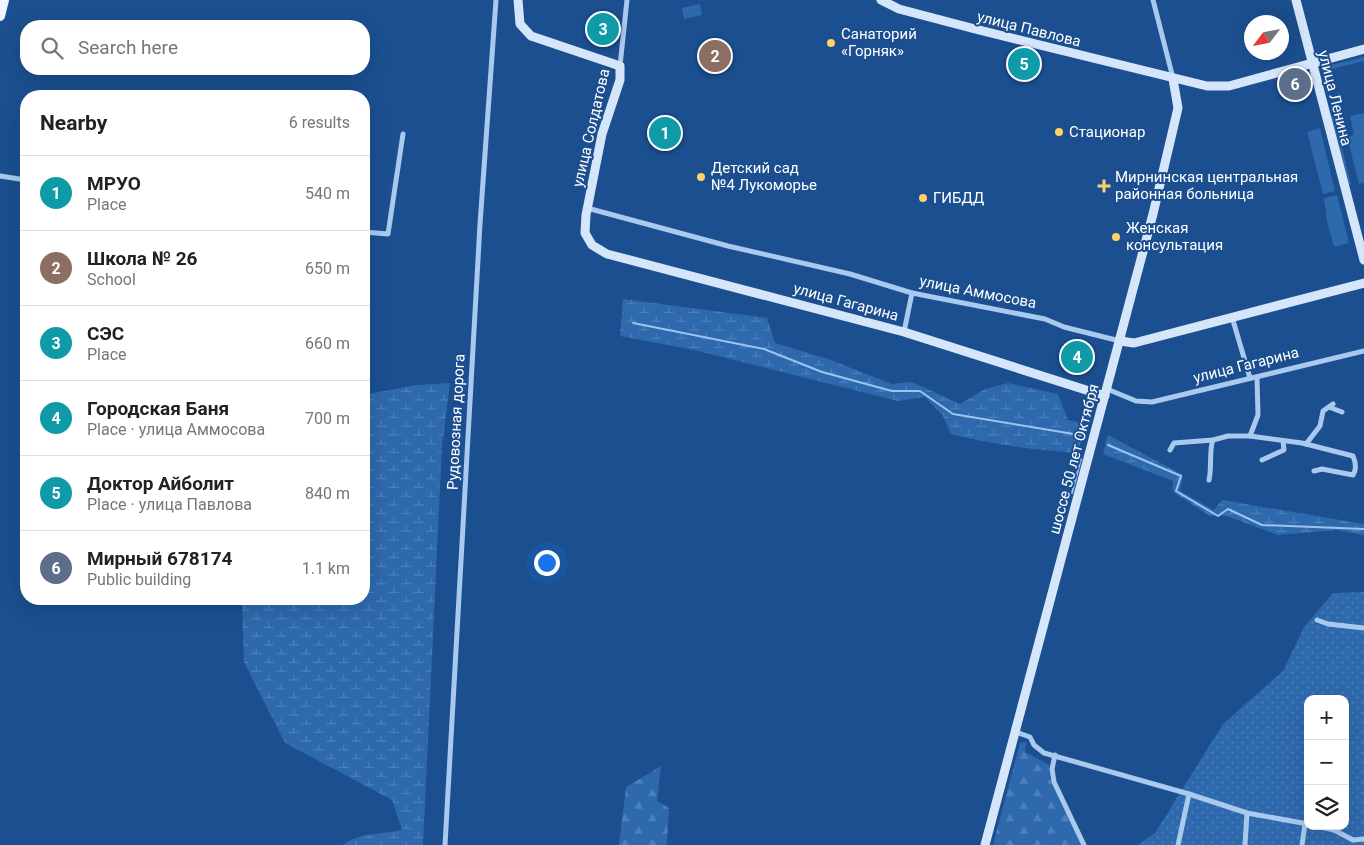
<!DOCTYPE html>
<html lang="en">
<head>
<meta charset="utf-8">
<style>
  :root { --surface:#fff; --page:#f2f2f2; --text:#222; --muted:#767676; --line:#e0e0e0; --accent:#7c3aed }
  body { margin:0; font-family:Roboto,sans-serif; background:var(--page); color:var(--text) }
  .controls { position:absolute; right:15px; bottom:15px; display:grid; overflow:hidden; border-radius:10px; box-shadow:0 5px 20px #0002 }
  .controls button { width:45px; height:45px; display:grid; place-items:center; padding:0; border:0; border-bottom:1px solid var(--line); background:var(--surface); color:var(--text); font:25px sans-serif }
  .compass { position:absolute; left:1244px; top:15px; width:45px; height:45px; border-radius:50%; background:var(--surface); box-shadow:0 5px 20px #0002; rotate:238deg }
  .you { position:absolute; left:546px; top:562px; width:18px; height:18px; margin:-12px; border:4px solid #fff; border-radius:50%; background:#1a73e8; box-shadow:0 0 0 8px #1a73e833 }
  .badge { display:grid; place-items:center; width:32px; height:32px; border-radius:50%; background:var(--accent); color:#fff; font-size:16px; font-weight:700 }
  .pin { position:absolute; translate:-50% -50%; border:2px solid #fff; box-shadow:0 1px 5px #0006 }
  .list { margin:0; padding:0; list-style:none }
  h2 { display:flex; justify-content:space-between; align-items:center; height:65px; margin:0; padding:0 20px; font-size:21px }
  h2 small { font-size:16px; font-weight:400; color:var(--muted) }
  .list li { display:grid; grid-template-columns:32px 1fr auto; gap:15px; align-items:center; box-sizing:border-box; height:75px; padding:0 20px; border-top:1px solid var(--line) }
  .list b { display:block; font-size:19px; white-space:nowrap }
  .list p { margin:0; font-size:16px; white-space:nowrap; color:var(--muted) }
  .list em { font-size:16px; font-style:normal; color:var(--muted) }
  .icon { flex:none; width:28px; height:28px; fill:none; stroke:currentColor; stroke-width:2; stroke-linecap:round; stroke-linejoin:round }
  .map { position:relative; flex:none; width:1364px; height:845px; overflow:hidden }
  .search { position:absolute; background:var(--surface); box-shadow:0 5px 20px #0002; left:20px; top:20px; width:350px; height:55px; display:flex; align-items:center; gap:12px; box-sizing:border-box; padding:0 18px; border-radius:20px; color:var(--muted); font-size:19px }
  .panel { position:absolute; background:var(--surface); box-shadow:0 5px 20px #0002; left:20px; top:90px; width:350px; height:515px; border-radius:20px }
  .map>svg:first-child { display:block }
</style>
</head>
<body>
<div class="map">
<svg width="1364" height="845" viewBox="0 0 1364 845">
  <defs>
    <pattern id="forest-firs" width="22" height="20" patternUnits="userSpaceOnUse" patternTransform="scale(1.25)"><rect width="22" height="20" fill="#2e69ad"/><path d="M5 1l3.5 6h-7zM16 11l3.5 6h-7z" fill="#4d80b9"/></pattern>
    <pattern id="wetland-marsh" width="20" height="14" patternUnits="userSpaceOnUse" patternTransform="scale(1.25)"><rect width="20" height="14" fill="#2e69ad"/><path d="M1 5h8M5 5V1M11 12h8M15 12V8" fill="none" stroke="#4d80b9"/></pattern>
    <pattern id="garden-dots" width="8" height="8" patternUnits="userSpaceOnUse" patternTransform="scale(1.25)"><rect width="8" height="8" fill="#2e69ad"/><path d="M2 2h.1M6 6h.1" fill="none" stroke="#4d80b9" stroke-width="1.8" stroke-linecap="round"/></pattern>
  </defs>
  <rect width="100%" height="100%" fill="#1b4f8f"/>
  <!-- grass -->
  <g fill="#2e69ad">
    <path d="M700 4 702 15 684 19 682 8Z"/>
    <path d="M1364 57V61L1324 71 1323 67Z"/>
    <path d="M1364 113V183L1359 184 1347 137 1354 135 1350 116Z"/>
    <path d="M1334 115 1351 185 1348 184 1331 117Z"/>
    <path d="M1320 128 1335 191 1323 194 1307 132Z"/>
    <path d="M1337 195 1349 243 1334 247 1327 221 1324 198Z"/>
  </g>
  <!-- forest -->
  <g fill="url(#forest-firs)">
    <path d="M1026 742 1025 752 1049 765 1050 779 1082 845H993L1020 743Z"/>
    <path d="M661 766 657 801 669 808 667 845H619L626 787Z"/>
  </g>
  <!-- wetland -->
  <g fill="url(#wetland-marsh)">
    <path d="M623 299 767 318 775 343 828 359 892 384 912 382 960 404 985 389 1008 383 1058 394 1068 420 1087 424 1077 453C1034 450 993 445 951 434L943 416 925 397 898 401 694 350 620 336Z"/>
    <path d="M450 383 442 447 423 845H343C362 831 380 835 402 830L392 800 285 743 244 662 242 599H364V395L416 385Z"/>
    <path d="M1108 435 1183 475 1180 491 1214 510 1222 500 1364 524V535L1336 530 1278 535 1227 516H1210L1173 492V481L1103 454Z"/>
  </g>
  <!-- garden -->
  <path fill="url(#garden-dots)" fill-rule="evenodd" d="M1364 592V845H1138L1155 833 1223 724 1283 671 1304 627 1333 593ZM1308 699H1345V826H1308Z"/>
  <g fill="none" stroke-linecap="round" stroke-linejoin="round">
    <!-- stream -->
    <g stroke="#9cc4f0" stroke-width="2">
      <path d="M633 323 764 349 822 372 892 391H920L953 414 1086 436"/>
      <path d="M1108 445 1181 476 1176 491 1218 516 1228 509 1262 525 1364 529"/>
      <path d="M1072 493 1081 459 1077 453"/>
    </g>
    <!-- street -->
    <g stroke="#a9c9ee" stroke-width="5">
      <path d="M1153 0 1173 78"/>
      <path d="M620 66 627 0"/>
      <path d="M0 176 26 180"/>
      <path d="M587 208 728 246 850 274 912 293 1045 319 1064 327 1120 341"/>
      <path d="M364 232 388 234 403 134"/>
      <path d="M1232 317 1250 378"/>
      <path d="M904 332 912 293"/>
      <path d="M1107 389 1136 401 1152 402 1364 351"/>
      <path d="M1329 407 1342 412"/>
      <path d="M1250 436 1258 415 1257 378"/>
      <path d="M1306 444 1320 426 1323 411 1333 404"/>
      <path d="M1170 450 1174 443 1213 440 1228 436H1250L1302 443 1353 456C1356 463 1357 469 1353 475L1322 469 1314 471"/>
      <path d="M1262 460 1284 450 1283 441"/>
      <path d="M1209 480C1212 468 1209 448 1213 440"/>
      <path d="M1317 620 1328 624 1364 628"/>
      <path d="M1016 732 1030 737 1034 745 1044 753 1189 794 1247 813 1308 824"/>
      <path d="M1055 755 1052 769 1054 782 1084 845"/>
      <path d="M1316 826 1334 830 1353 840 1364 839"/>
      <path d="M445 845 480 224 496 0"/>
      <path d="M1178 845 1189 794"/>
      <path d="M1245 845 1247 813"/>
      <path d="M1302 845 1305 824"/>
    </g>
    <!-- secondary -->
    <g stroke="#d6e6fa" stroke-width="9">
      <path d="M518 0 520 24 531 36 620 66V80L602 134 586 215 585 233 592 245 607 254 904 332 1105 396"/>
      <path d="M881 0 899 9 975 29 1207 86H1229L1364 49"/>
      <path d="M1296 0 1364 260"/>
      <path d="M1120 341 1134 343 1364 283"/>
      <path d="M985 845 1153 214 1178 108 1173 79"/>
    </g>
    <!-- primary -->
    <path stroke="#f0f6ff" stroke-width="10" d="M0 16 4 0"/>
  </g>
  <!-- markers -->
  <g fill="#ffd166" stroke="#1b4f8f" stroke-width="2">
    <circle cx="831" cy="43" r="5"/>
    <circle cx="1059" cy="132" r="5"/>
    <circle cx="701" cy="177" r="5"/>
    <path d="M1101.5 178.5h5v5h5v5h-5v5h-5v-5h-5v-5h5z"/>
    <circle cx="923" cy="198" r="5"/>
    <circle cx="1116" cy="237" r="5"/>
  </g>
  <g text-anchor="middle" stroke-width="4" stroke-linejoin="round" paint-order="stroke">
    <!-- street labels -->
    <g font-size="15" fill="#fff" stroke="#1b4f8f">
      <text transform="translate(1029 29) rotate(14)" y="5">улица Павлова</text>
      <text transform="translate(1335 98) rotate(76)" y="5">улица Ленина</text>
      <text transform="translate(591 128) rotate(-77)" y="5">улица Солдатова</text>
      <text transform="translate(978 292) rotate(11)" y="5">улица Аммосова</text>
      <text transform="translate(846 302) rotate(15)" y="5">улица Гагарина</text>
      <text transform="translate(1246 365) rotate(-14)" y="5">улица Гагарина</text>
      <text transform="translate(456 422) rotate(-87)" y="5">Рудовозная дорога</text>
      <text transform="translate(1074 459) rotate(-75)" y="5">шоссе 50 лет Октября</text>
    </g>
    <!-- poi labels -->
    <g font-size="15" fill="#fff" stroke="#1b4f8f" text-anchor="start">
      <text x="841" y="39">Санаторий<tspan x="841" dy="17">«Горняк»</tspan></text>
      <text x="1069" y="137">Стационар</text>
      <text x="711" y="173">Детский сад<tspan x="711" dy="17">№4 Лукоморье</tspan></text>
      <text x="1115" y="182">Мирнинская центральная<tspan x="1115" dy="17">районная больница</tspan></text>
      <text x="933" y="203">ГИБДД</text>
      <text x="1126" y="233">Женская<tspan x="1126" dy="17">консультация</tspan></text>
    </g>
  </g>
</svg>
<div class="controls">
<button>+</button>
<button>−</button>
<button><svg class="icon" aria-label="layers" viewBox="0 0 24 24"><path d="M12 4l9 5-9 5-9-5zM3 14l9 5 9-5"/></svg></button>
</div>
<svg class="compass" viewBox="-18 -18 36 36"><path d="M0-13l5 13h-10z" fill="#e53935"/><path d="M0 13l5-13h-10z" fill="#767676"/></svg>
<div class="you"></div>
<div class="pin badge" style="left:665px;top:133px;background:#0f9aa8">1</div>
<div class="pin badge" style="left:715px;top:56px;background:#8d6e63">2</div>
<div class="pin badge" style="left:603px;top:29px;background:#0f9aa8">3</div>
<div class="pin badge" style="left:1077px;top:357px;background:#0f9aa8">4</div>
<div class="pin badge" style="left:1024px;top:64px;background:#0f9aa8">5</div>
<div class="pin badge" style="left:1295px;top:84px;background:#5c6f8a">6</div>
<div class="search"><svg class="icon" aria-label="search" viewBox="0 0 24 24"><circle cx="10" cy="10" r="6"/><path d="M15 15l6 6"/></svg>Search here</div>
<section class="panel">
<h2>Nearby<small>6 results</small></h2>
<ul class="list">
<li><span class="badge" style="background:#0f9aa8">1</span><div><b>МРУО</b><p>Place</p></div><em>540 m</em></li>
<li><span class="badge" style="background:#8d6e63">2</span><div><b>Школа № 26</b><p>School</p></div><em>650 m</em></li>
<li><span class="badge" style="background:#0f9aa8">3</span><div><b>СЭС</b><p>Place</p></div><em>660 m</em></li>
<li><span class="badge" style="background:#0f9aa8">4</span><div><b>Городская Баня</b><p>Place · улица Аммосова</p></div><em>700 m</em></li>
<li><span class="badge" style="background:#0f9aa8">5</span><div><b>Доктор Айболит</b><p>Place · улица Павлова</p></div><em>840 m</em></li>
<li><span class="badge" style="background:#5c6f8a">6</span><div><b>Мирный 678174</b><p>Public building</p></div><em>1.1 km</em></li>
</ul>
</section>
</div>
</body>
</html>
